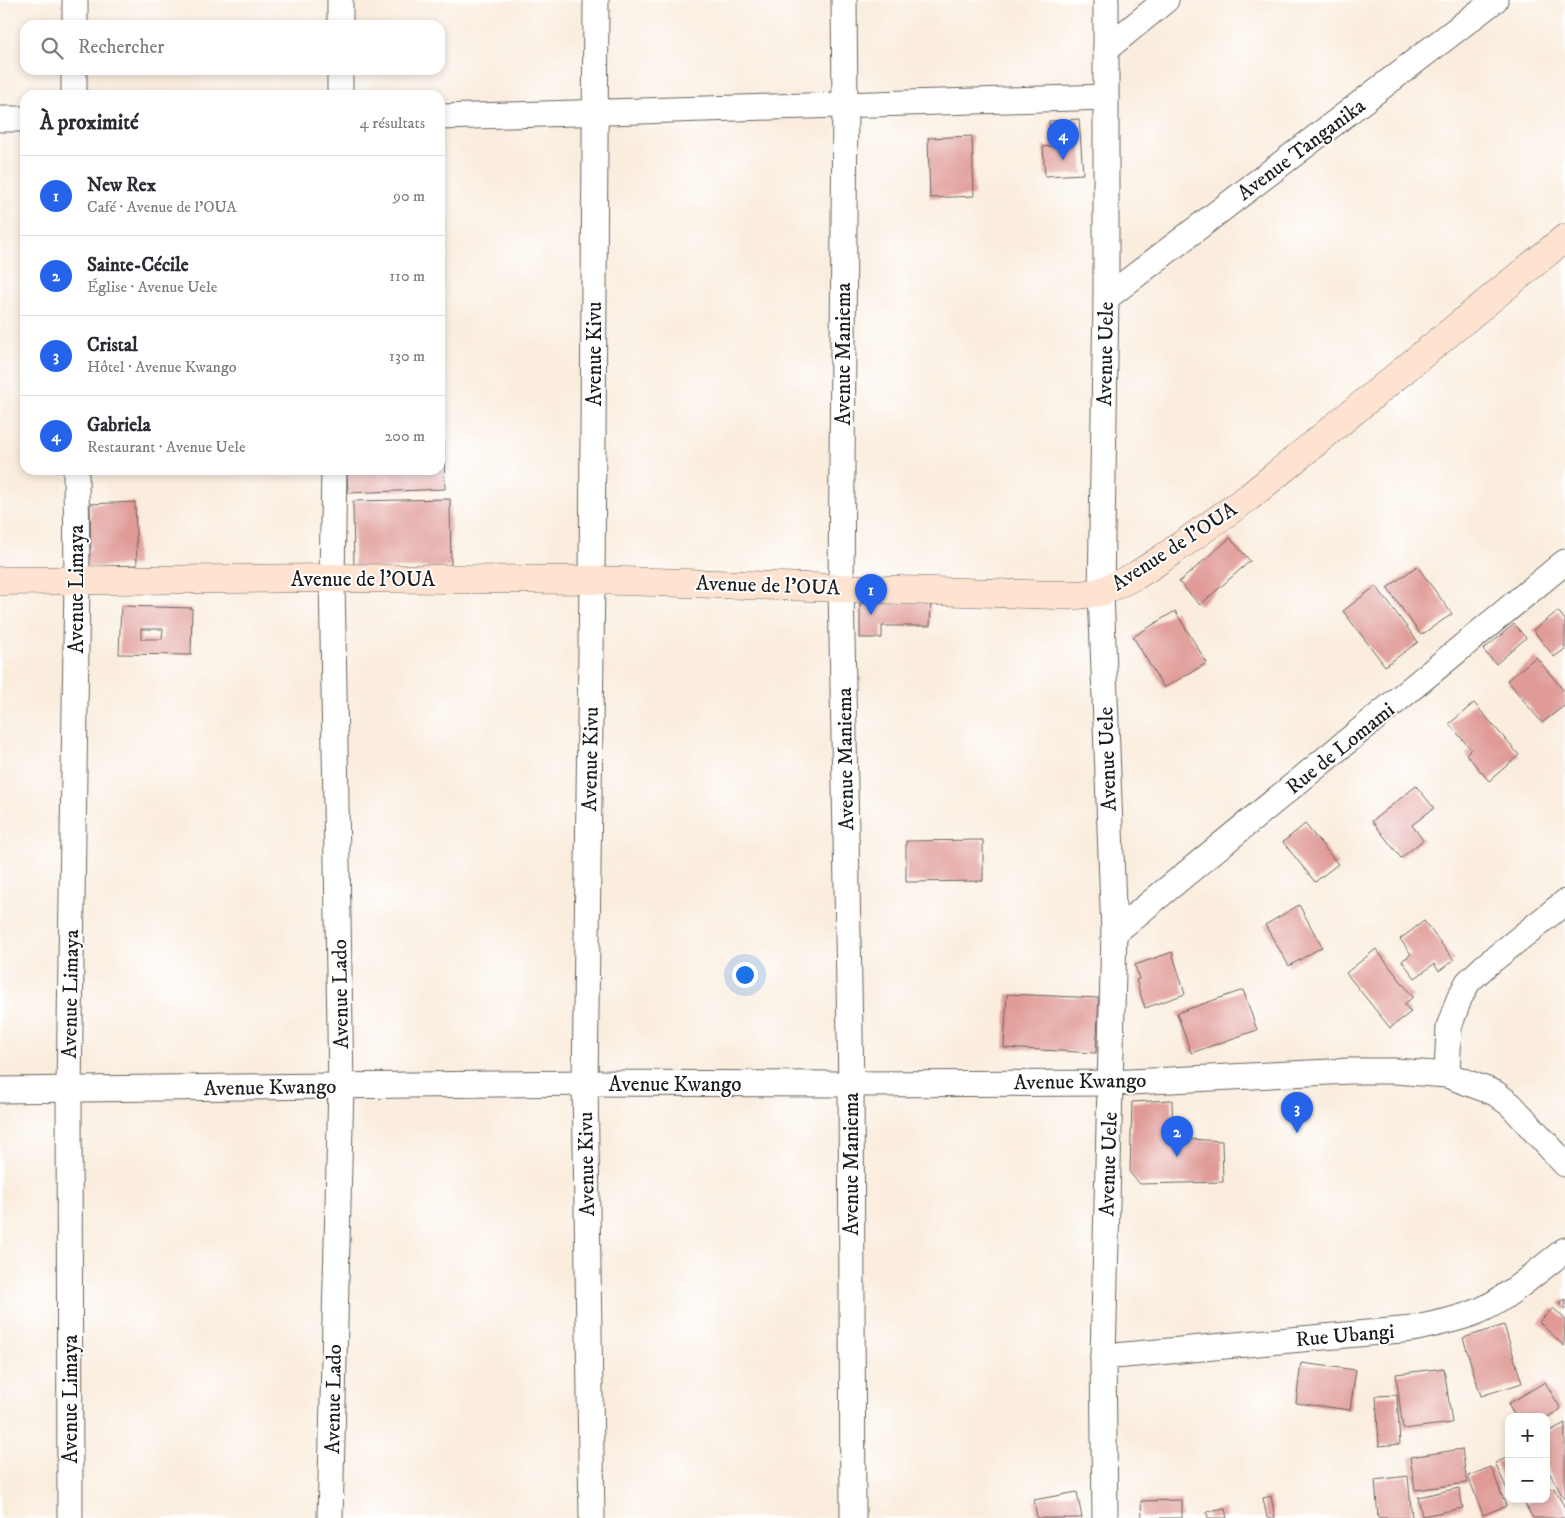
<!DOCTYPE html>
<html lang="fr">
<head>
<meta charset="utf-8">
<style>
  :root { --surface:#fff; --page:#f7f7f7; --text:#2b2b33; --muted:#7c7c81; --line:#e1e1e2; --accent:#2563eb }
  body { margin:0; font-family:"IM FELL DW Pica",serif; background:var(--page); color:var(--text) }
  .controls { position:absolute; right:15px; bottom:15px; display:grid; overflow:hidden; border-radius:10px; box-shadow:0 2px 8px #0003 }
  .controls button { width:45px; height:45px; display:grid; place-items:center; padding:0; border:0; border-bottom:1px solid var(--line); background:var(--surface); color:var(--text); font:25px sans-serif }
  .you { position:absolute; left:744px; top:974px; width:18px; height:18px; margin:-12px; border:4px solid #fff; border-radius:50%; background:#1a73e8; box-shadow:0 0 0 8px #1a73e833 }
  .badge { display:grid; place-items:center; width:32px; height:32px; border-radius:50%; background:var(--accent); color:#fff; font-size:16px; font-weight:700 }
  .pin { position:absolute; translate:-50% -41px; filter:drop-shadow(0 1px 2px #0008) }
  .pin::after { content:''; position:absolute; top:26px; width:18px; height:15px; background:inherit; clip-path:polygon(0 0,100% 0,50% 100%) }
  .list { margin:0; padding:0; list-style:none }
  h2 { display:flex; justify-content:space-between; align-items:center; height:65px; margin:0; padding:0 20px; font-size:21px }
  h2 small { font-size:16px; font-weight:400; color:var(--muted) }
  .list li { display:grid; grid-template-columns:32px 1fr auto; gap:15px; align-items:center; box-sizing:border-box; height:80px; padding:0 20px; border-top:1px solid var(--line) }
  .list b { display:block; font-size:19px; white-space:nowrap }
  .list p { margin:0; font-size:16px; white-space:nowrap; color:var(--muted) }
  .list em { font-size:16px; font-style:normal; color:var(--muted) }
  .icon { flex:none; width:28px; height:28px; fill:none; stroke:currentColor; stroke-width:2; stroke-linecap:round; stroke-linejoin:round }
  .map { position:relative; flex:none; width:1565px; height:1518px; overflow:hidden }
  .search { position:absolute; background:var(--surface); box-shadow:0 2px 8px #0003; left:20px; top:20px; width:425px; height:55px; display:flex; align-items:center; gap:12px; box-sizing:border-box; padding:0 18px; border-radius:15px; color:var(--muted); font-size:19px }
  .panel { position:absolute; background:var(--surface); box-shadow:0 2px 8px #0003; left:20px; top:90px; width:425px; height:385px; border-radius:15px }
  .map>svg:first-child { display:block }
</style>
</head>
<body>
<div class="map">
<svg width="1565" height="1518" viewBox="0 0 1565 1518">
  <rect width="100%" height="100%" fill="#fff"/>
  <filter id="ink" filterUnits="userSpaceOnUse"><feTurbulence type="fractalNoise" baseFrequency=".02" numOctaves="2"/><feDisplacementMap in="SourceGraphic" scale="10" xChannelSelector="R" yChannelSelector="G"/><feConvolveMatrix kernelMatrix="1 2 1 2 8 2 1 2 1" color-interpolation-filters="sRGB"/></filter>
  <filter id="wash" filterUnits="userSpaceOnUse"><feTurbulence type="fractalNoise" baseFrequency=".0096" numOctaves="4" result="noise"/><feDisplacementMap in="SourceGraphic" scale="20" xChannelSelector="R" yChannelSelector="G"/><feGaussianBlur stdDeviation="1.12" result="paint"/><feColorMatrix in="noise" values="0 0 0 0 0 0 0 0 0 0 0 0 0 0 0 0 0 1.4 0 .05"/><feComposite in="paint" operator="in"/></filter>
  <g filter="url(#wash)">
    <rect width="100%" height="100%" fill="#faedde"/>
    <g id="blocks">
      <!-- building -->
      <g fill="#e09b97" fill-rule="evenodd">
        <path d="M1079 119 1083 174 1045 176 1043 147 1051 146 1049 121Z"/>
        <path d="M972 136 974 196 930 198 928 138Z"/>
        <path d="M440 417H443L445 489 348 493 347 470H440Z"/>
        <path d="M450 499 451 567 354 569 353 501Z"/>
        <path d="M135 502 137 565 86 567 76 550 91 549 90 504Z"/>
        <path d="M1230 538 1250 561 1200 605 1179 582Z"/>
        <path d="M1417 566 1452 614 1421 635 1387 588Z"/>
        <path d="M1376 586 1418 642 1385 666 1343 611Z"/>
        <path d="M931 602 930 626H882V638H860V603Z"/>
        <path d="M121 606 192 608 191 655 119 654ZM141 629H163L162 639H141Z"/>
        <path d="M1175 611 1207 663 1164 688 1133 637Z"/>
        <path d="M1558 611 1565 620V649L1554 657 1533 630Z"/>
        <path d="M1514 624 1526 638 1496 664 1483 650Z"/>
        <path d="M1536 657 1565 692V705L1542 723 1507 680Z"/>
        <path d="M1474 703 1519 755 1489 781 1466 754 1471 749 1449 724Z"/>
        <path d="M1416 786 1434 808 1412 825 1423 840 1401 858 1372 821Z"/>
        <path d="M1305 824 1338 864 1315 882 1283 842Z"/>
        <path d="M983 840V881L906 882V841Z"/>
        <path d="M1299 905 1322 947 1289 966 1265 925Z"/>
        <path d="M1424 921 1454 960 1439 971 1434 964 1415 978 1402 961 1411 954 1400 939Z"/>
        <path d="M1376 949 1413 997 1404 1004 1411 1012 1390 1028 1346 973Z"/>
        <path d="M1172 952 1185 994 1145 1008 1136 980 1139 979 1135 965Z"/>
        <path d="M1243 990 1257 1030 1191 1053 1177 1013Z"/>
        <path d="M1007 994 1099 998 1096 1053 1004 1048Z"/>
        <path d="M1172 1100 1173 1138 1222 1141 1223 1182 1140 1184 1130 1173 1132 1102Z"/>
        <path d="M1565 1299V1310L1559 1303Z"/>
        <path d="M1553 1308 1565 1319 1564 1346 1539 1322Z"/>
        <path d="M1504 1325 1522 1383 1481 1396 1463 1338Z"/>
        <path d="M1301 1363 1356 1370 1350 1410 1296 1403Z"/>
        <path d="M1444 1368 1452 1423 1403 1429 1396 1374Z"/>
        <path d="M1545 1382 1561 1409 1546 1418 1515 1417 1508 1404Z"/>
        <path d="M1397 1395 1400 1444 1379 1446 1376 1396Z"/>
        <path d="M1565 1423V1500L1546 1467V1433Z"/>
        <path d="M1462 1449 1467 1483 1415 1490 1410 1457Z"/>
        <path d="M1509 1457V1494L1495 1463Z"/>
        <path d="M1491 1467 1506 1506 1483 1515 1468 1476Z"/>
        <path d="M1408 1476 1412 1518H1378L1375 1480Z"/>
        <path d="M1459 1488 1463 1508 1422 1516 1418 1497Z"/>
        <path d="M1554 1488 1565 1508V1518H1533L1525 1504 1534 1499H1546V1492Z"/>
        <path d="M1077 1492 1082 1518H1037L1034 1500Z"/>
        <path d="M1271 1496 1275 1518H1267L1263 1498Z"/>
        <path d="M1182 1500V1518H1142L1141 1501Z"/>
        <path d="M1225 1509 1227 1518H1208L1207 1512Z"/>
      </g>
    </g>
  </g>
  <g filter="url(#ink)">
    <use href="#blocks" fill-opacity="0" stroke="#6a6560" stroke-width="1"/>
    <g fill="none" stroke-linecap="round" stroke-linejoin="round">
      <!-- street casing -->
      <g stroke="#6a6560" stroke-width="27">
        <g id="street">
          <path d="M844 0 845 105 841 588 851 1084 853 1518"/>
          <path d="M75 25V0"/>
          <path d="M340 25V0"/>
          <path d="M1106 49 1166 0"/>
          <path d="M74 95V70"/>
          <path d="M340 95V70"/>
          <path d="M440 117 1106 97"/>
          <path d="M0 119H25"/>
          <path d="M1106 298 1495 0"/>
          <path d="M1114 933 1565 562"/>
          <path d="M1447 1075 1449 1027 1459 999 1468 982 1484 967 1565 902"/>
          <path d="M0 1090 585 1083 851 1084 1111 1083 1350 1071H1395L1447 1075 1495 1093 1511 1105 1565 1164"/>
          <path d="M1103 1357 1412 1329C1435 1324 1457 1320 1479 1311 1508 1298 1540 1269 1565 1250"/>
          <path d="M70 1518 69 1089 77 582 76 470"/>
          <path d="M330 1518 341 1086 332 578 334 470"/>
          <path d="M592 1518 585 1083 592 580 596 0"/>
          <path d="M1105 1518 1103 1357 1114 933 1101 592 1106 298V0"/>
        </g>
      </g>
      <!-- secondary casing -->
      <g stroke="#6a6560" stroke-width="29">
        <path id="secondary" d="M0 581 332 578 592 580 1056 595H1079L1101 592 1137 575 1163 558 1249 497 1565 238"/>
      </g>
      <!-- street -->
      <use href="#street" stroke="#fff" stroke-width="25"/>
      <!-- secondary -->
      <use href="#secondary" stroke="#fee3d1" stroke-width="28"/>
    </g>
  </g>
  <g text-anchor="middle" stroke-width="4" stroke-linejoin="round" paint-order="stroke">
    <!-- street labels -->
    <g font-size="21" fill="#1c1c1c" stroke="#fff">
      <text transform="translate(1301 149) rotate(-37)" y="7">Avenue Tanganika</text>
      <text transform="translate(594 354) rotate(-90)" y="7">Avenue Kivu</text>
      <text transform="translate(843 354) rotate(-90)" y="7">Avenue Maniema</text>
      <text transform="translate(1105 354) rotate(-89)" y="7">Avenue Uele</text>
      <text transform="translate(1174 546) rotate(-33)" y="7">Avenue de l’OUA</text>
      <text x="363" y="586">Avenue de l’OUA</text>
      <text transform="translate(768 585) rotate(2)" y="7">Avenue de l’OUA</text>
      <text transform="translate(76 589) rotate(-90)" y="7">Avenue Limaya</text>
      <text transform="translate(1340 748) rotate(-39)" y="7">Rue de Lomami</text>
      <text transform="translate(590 759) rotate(-89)" y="7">Avenue Kivu</text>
      <text transform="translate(845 759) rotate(-91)" y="7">Avenue Maniema</text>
      <text transform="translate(1107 759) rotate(-92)" y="7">Avenue Uele</text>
      <text transform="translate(70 994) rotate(-89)" y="7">Avenue Limaya</text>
      <text transform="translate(340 994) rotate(-91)" y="7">Avenue Lado</text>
      <text transform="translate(1080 1081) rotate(-1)" y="7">Avenue Kwango</text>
      <text x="675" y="1091">Avenue Kwango</text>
      <text transform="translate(270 1087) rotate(-1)" y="7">Avenue Kwango</text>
      <text transform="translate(586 1164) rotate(-91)" y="7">Avenue Kivu</text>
      <text transform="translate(851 1164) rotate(-90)" y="7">Avenue Maniema</text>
      <text transform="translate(1108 1164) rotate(-88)" y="7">Avenue Uele</text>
      <text transform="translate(1345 1335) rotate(-5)" y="7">Rue Ubangi</text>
      <text transform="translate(70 1399) rotate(-90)" y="7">Avenue Limaya</text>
      <text transform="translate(333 1399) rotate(-89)" y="7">Avenue Lado</text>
    </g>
  </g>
</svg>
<div class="controls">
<button>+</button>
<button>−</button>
</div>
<div class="you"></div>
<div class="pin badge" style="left:871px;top:615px">1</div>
<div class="pin badge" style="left:1177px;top:1157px">2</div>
<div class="pin badge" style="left:1297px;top:1133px">3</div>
<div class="pin badge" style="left:1063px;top:160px">4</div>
<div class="search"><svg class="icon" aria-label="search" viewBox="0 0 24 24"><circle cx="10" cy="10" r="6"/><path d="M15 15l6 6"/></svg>Rechercher</div>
<section class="panel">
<h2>À proximité<small>4 résultats</small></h2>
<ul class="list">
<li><span class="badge">1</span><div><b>New Rex</b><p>Café · Avenue de l’OUA</p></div><em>90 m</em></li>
<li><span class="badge">2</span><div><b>Sainte-Cécile</b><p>Église · Avenue Uele</p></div><em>110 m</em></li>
<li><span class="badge">3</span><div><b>Cristal</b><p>Hôtel · Avenue Kwango</p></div><em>130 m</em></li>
<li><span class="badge">4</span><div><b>Gabriela</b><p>Restaurant · Avenue Uele</p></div><em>200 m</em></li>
</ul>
</section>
</div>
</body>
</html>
